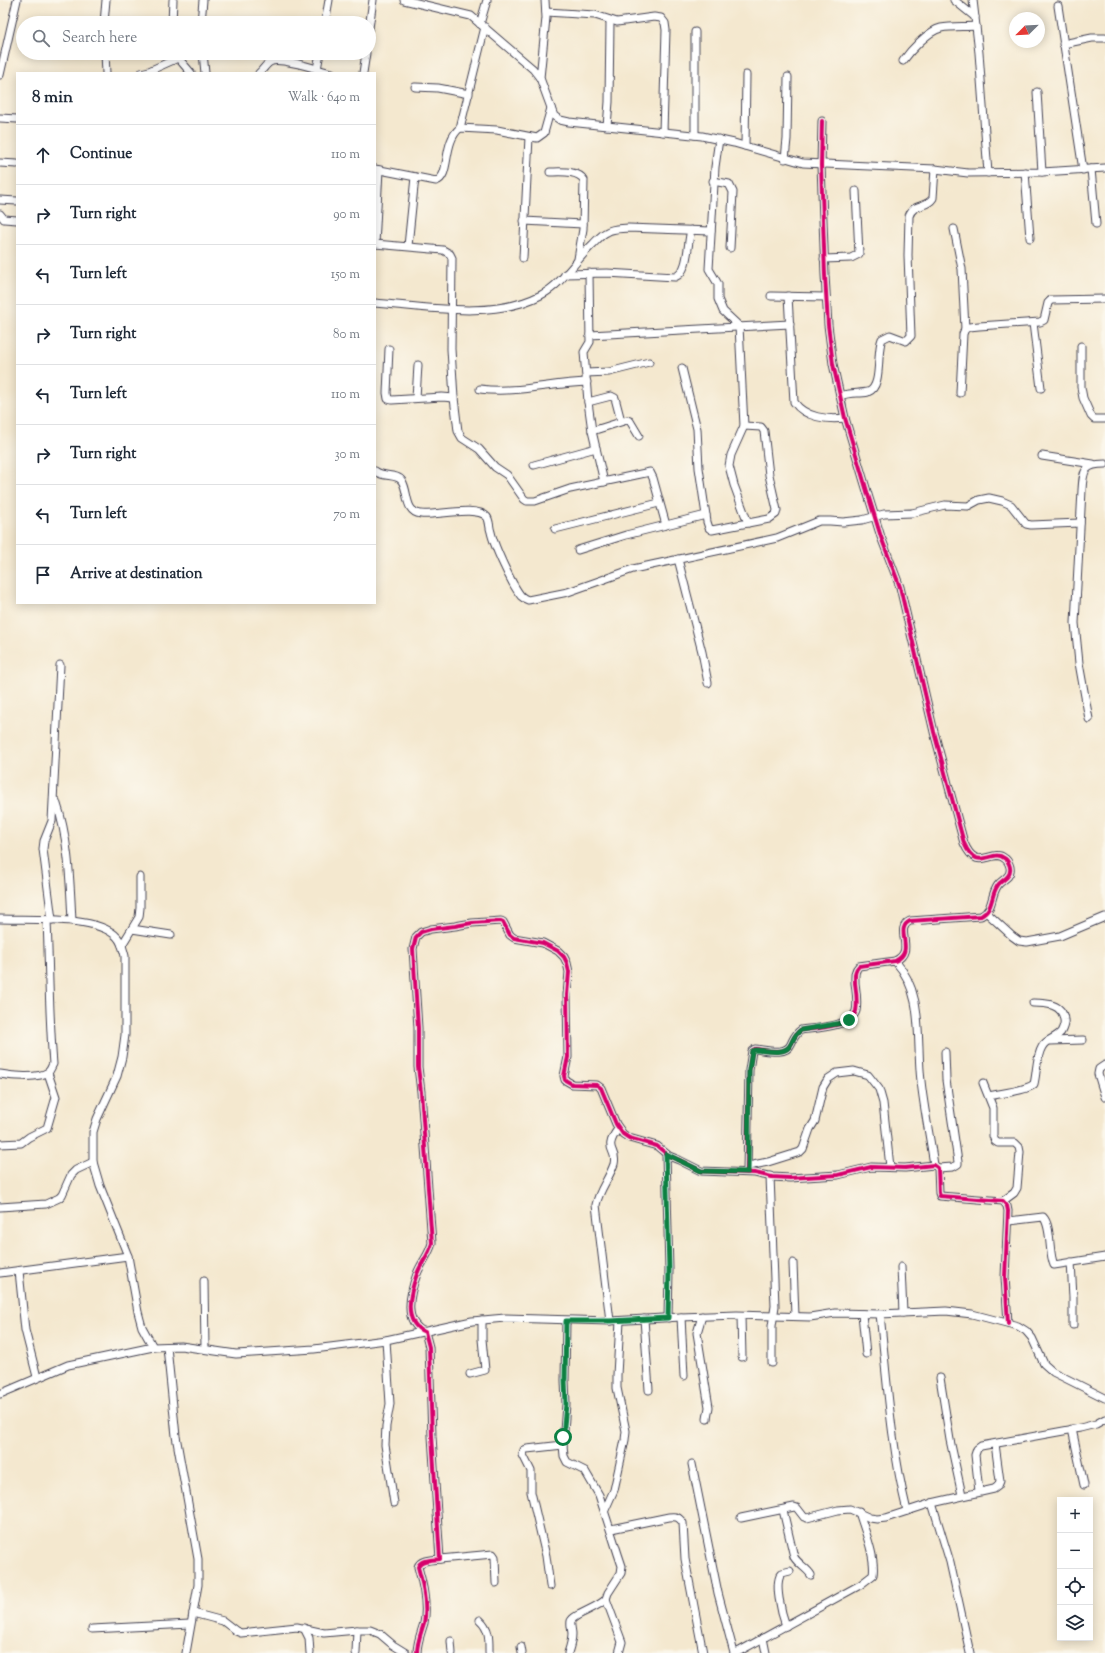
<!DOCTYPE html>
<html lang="en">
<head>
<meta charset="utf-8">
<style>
  :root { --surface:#fff; --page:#f2f2f3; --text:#1f2937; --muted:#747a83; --line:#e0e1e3 }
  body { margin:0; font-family:"Sorts Mill Goudy",serif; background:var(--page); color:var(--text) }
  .controls { position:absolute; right:12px; bottom:12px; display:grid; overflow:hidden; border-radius:0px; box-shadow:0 2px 10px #0003 }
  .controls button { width:36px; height:36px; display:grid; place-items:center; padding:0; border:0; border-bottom:1px solid var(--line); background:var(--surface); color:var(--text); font:20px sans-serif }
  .compass { position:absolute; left:1009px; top:12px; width:36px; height:36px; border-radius:50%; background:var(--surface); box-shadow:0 2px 10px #0003; rotate:246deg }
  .stop { position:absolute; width:12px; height:12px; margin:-9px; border:3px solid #0b8043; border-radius:50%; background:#fff }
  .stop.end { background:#0b8043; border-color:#fff; box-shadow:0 1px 4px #0008 }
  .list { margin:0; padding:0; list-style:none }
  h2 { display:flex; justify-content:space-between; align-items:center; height:52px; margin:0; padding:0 16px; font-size:17px }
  h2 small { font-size:13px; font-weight:400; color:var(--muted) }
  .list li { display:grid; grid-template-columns:26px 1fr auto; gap:12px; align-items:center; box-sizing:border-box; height:60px; padding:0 16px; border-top:1px solid var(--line) }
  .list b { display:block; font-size:15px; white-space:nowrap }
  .list em { font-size:13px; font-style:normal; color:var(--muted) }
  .icon { flex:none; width:22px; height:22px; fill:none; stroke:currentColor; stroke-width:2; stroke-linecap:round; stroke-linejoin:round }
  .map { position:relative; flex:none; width:1105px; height:1653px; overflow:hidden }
  .search { position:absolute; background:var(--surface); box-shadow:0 2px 10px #0003; left:16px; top:16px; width:360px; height:44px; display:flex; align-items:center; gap:10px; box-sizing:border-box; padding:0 14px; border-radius:22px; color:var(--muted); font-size:15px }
  .panel { position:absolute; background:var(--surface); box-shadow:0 2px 10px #0003; left:16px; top:72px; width:360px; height:532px; border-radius:0px }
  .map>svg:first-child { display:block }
</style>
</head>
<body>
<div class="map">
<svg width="1105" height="1653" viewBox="0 0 1105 1653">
  <rect width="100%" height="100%" fill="#fbf7ec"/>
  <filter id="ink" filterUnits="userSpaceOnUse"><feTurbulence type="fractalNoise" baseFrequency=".025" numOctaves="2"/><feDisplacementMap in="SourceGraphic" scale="8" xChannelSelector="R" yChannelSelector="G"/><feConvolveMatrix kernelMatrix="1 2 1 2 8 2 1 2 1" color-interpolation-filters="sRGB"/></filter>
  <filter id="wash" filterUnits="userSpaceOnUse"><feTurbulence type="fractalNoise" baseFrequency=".012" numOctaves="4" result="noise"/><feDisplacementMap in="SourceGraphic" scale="16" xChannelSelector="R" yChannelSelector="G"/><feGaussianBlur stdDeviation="0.9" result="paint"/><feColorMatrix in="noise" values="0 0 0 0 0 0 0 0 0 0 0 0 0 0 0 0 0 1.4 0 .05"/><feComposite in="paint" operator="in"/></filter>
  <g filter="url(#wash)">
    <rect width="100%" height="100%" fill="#f4e8cf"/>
  </g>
  <g filter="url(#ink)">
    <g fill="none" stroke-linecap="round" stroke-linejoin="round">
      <!-- street casing -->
      <g stroke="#424051" stroke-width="9">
        <g id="street">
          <path d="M404 0 471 16 533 69 540 78 554 116 560 120 569 122 702 136 734 143 803 163 935 169 968 173 1042 172 1105 168"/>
          <path d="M954 0 975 17"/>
          <path d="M973 0 979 53 988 173"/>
          <path d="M1058 6 1083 170"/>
          <path d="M546 12 595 15 617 22 654 17 661 18 665 23 666 30 663 132"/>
          <path d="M104 23 106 0"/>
          <path d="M172 23 173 0"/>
          <path d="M201 23 203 0"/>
          <path d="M325 23 329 0"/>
          <path d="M480 24 487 0"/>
          <path d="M369 28 373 0"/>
          <path d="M695 32V135"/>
          <path d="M1063 44 1092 38H1105"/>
          <path d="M105 53 106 73"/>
          <path d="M174 53 191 73"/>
          <path d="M203 53 205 73"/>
          <path d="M903 61C910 51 928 31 941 28 952 26 965 27 976 26"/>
          <path d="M317 69 320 53"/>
          <path d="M141 73 149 71 178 58"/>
          <path d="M259 73C263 70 266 64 270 62 280 56 321 71 332 73"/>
          <path d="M363 73 366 53"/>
          <path d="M0 75 17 0"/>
          <path d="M540 78 546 18 545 0"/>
          <path d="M415 87 438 88 469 94"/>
          <path d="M1037 92 1042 172"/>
          <path d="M0 118 17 119"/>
          <path d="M607 126 609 102 610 21"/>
          <path d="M460 128 485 27"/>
          <path d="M719 139 715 167 709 269 718 284V299L723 311 739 326 744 426 731 455 729 466 734 485 748 523"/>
          <path d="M745 146 746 75"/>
          <path d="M785 159 787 139 788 77"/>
          <path d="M0 163 17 164"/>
          <path d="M375 169 436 181C451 177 442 142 460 128L497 130 537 138 544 133 551 108"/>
          <path d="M1091 169 1096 224"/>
          <path d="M550 172C560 172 578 170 584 180L583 229 578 259"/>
          <path d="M1025 172 1030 238"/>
          <path d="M713 181 729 184 733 192 730 248"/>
          <path d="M0 200 17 201"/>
          <path d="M0 214 4 219 17 220"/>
          <path d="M524 221 583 224"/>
          <path d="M954 229 962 269 965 329"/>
          <path d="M375 244 443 250 450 254 452 258 451 349 454 398 458 431 462 438 479 449 495 467 507 475 524 499 527 501H535L570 489 650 472 653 478 666 525"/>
          <path d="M375 244 379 170"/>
          <path d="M408 246 415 177"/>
          <path d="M523 258 529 137"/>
          <path d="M824 259 851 258 859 254 856 191"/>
          <path d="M589 273 590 342 584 352 588 402 592 431 604 482"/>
          <path d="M565 274 607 273 675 277C689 272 687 244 691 230"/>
          <path d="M771 296 826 297"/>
          <path d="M788 296 794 402C805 418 828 420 845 418"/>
          <path d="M375 303C426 307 494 320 541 295 562 284 576 260 593 244 597 240 602 234 607 232 613 228 621 229 628 228L711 231"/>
          <path d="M1033 323 1041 388"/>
          <path d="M590 335 790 324"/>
          <path d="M1081 346V387L1083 398 1091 416 1094 419H1105"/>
          <path d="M389 349 387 393 388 399 392 400 442 397 454 398"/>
          <path d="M682 368 697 429 699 468 707 522 709 528 712 530 769 519 776 514 777 510 769 475 764 431 761 427 744 426"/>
          <path d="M586 373 609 372 649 362"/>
          <path d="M480 389C515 394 551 383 587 382"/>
          <path d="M960 393 963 334 965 329 969 327 979 326 1040 322 1044 320 1048 303 1051 300 1105 299"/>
          <path d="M840 396C850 392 859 394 868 392 883 387 876 352 882 339L890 335 906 341 911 336 908 255 909 216C914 202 926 209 933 198L935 169"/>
          <path d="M416 398 418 365"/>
          <path d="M588 402 611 396 615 398 621 421"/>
          <path d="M592 431 627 420 630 421 639 436"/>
          <path d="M1042 456 1093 464"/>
          <path d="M534 465 596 448"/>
          <path d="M375 471C383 478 397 473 402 481 409 492 404 512 421 514 435 516 477 505 487 517 490 521 489 527 491 532 494 546 512 585 521 596 523 598 525 599 528 600L568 592 633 569 777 538 819 521H830L843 522 862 520 884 514 912 513 945 505 968 506 979 500 989 498 1002 501 1011 505 1026 524 1031 525 1080 523"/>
          <path d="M555 529 659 503"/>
          <path d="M578 550 626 535 706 515"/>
          <path d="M678 559 702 652 708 683"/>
          <path d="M1089 719 1079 663 1075 623 1082 490C1083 471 1084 464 1105 464"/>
          <path d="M56 801C69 839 70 881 72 921"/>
          <path d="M987 913 1012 936 1019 941 1027 942 1060 936 1105 917"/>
          <path d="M0 919C28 920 97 915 117 937 122 942 123 949 125 956V1035L122 1057 117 1076 97 1119 93 1132V1162L100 1186 128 1256 138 1312 142 1327 153 1347"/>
          <path d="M52 920 43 849 44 841 52 821 60 665"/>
          <path d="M132 929 171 935"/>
          <path d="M122 945 139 917 140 908V877"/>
          <path d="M895 961C925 993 916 1041 921 1081 924 1109 930 1137 934 1165"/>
          <path d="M1050 1041 1083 1040"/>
          <path d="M1105 1065 1099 1069 1098 1074 1105 1097"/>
          <path d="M0 1074C11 1076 39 1079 48 1072 51 1070 51 1067 53 1064 49 1016 49 968 47 920"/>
          <path d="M983 1083 993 1108V1136L995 1141 998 1143H1015L1019 1147 1020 1152 1017 1188 1014 1193 1003 1201"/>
          <path d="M989 1096C1001 1093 1026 1091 1034 1084 1037 1072 1036 1057 1042 1047 1046 1039 1055 1039 1061 1032 1063 1028 1065 1024 1064 1020 1063 1004 1046 1003 1033 1003"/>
          <path d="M0 1144 21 1143 29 1137 47 1128 56 1097 48 1073"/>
          <path d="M666 1154 669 1270 668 1318"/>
          <path d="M748 1166 768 1162 800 1152 803 1149 810 1129 815 1121 823 1087 828 1079 837 1073 854 1071 868 1075 879 1089 883 1103 890 1167"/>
          <path d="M938 1168 953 1167 958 1164V1162L946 1080 945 1052"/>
          <path d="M747 1172 749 1070 752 1051 755 1049C766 1050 786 1056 791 1044 794 1038 795 1034 801 1030 815 1028 851 1027 856 1011 858 1002 856 991 855 983 855 976 854 971 859 966L895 961C917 951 893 929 910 921L981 916C994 909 990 896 998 885 1001 880 1010 878 1010 871 1011 867 1008 860 1004 858 992 848 977 874 964 843L934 732 900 587 881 537 869 498 845 418 833 364 828 325 825 275 821 165 822 121"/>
          <path d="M770 1176 775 1306 772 1326V1363"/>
          <path d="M0 1207 46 1204 59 1198 62 1195 71 1175 76 1170 93 1162"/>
          <path d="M1009 1221 1043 1217C1052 1226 1048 1252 1054 1265L1105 1257"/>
          <path d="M1071 1262 1073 1297V1325"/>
          <path d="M793 1263 795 1316"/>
          <path d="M901 1267 903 1313"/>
          <path d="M19 1271 25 1330 37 1377"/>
          <path d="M0 1273 128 1256"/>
          <path d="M204 1281 205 1349"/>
          <path d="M862 1314 866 1354"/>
          <path d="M880 1314C887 1380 891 1446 907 1511"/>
          <path d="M702 1316 697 1333 709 1407 707 1419"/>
          <path d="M741 1316 742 1357"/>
          <path d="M681 1317 684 1376"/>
          <path d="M644 1319 649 1390"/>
          <path d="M566 1321 565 1380 566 1404 563 1445 564 1456 567 1462 585 1471 599 1495 618 1554 622 1566 621 1573 608 1593 606 1599 622 1642 619 1653"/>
          <path d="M610 1321 596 1205C599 1190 609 1179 614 1164 618 1149 602 1151 618 1129"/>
          <path d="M386 1340 390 1404 386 1426 385 1445 394 1503"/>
          <path d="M167 1347 176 1436 198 1559V1585L186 1653"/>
          <path d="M470 1374 485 1370 482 1339V1320"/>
          <path d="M940 1378 950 1440 962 1495"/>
          <path d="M0 1394 68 1365 153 1347 181 1346 236 1354 314 1349 386 1340 472 1321 505 1318 610 1321 681 1317 737 1315 810 1317 835 1313 880 1314 946 1311 972 1314 1018 1326 1026 1331 1032 1338 1044 1364 1053 1372 1105 1398"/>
          <path d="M1072 1429 1084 1485"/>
          <path d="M692 1464 718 1593 734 1653"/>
          <path d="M979 1491 975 1455 977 1449 981 1446 1080 1428 1096 1424 1105 1419"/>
          <path d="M932 1503 950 1562 970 1653"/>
          <path d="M605 1510 614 1490 625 1440 626 1431 617 1388V1375L620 1321"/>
          <path d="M783 1510 794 1557C799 1565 807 1568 811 1575"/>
          <path d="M741 1518 794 1507 797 1508 804 1517 807 1518 838 1510 850 1509 870 1518 877 1519 886 1518 932 1503 994 1489 998 1486 1000 1481 995 1444"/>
          <path d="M611 1529 669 1517C676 1516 679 1517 683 1523L685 1559 703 1653"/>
          <path d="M440 1559 493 1554 495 1557 496 1583"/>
          <path d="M550 1586 546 1556 531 1492V1471L523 1455 524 1450 527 1449 563 1445"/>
          <path d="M193 1613 223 1621 236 1631 241 1633 297 1627 324 1633 357 1630H370L380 1634 393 1645 406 1653"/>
          <path d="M480 1620C490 1629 489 1640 489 1653"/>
          <path d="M786 1626C782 1615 773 1582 782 1573L790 1571"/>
          <path d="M304 1628 309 1638 310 1653"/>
          <path d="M92 1629 190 1624"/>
          <path d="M763 1638 766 1653"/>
          <path d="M451 1641 452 1653"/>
          <path d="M521 1647 522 1653"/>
          <path d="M356 1653 357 1630"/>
          <path d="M417 1653C417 1642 421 1633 424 1623 428 1605 423 1584 418 1567 420 1559 433 1560 440 1559L432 1436 429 1347 425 1332C402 1322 410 1293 417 1274 421 1263 429 1255 432 1243L421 1092 418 1067V1028L413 949 416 937 421 932 431 929 455 926 472 923 501 921 503 922 510 935 514 938 543 943 558 951 564 957 567 963 569 972 567 995 568 1057 564 1076 565 1080 572 1084 597 1085 601 1088 616 1124 623 1134 629 1138 657 1146 669 1156 679 1160 701 1171 755 1173 772 1177 790 1178 838 1175 871 1167 905 1168 934 1165 938 1168 939 1193 940 1196 1003 1201 1007 1206 1008 1211 1005 1277 1008 1323"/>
          <path d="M568 1653C570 1647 572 1640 572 1634 572 1630 570 1625 571 1621 574 1614 598 1608 606 1599"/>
          <path d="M736 1653 860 1585 873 1575C876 1557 864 1529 859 1512"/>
        </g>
      </g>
      <!-- street -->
      <use href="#street" stroke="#fff" stroke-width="7"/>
      <!-- cycleway casing -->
      <g stroke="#fbf7ec" stroke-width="6">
        <g id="cycleway">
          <path d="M747 1172 749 1070 752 1051 755 1049C766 1050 786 1056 791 1044 794 1038 795 1034 801 1030 815 1028 851 1027 856 1011 858 1002 856 991 855 983 855 976 854 971 859 966L895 961C917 951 893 929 910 921L981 916C994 909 990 896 998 885 1001 880 1010 878 1010 871 1011 867 1008 860 1004 858 992 848 977 874 964 843L934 732 900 587 881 537 869 498 845 418 833 364 828 325 825 275 821 165 822 121"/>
          <path d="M417 1653C417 1642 421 1633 424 1623 428 1605 423 1584 418 1567 420 1559 433 1560 440 1559L432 1436 429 1347 425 1332C402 1322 410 1293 417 1274 421 1263 429 1255 432 1243L421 1092 418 1067V1028L413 949 416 937 421 932 431 929 455 926 472 923 501 921 503 922 510 935 514 938 543 943 558 951 564 957 567 963 569 972 567 995 568 1057 564 1076 565 1080 572 1084 597 1085 601 1088 616 1124 623 1134 629 1138 657 1146 669 1156 679 1160 701 1171 755 1173 772 1177 790 1178 838 1175 871 1167 905 1168 934 1165 938 1168 939 1193 940 1196 1003 1201 1007 1206 1008 1211 1005 1277 1008 1323"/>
        </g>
      </g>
      <!-- cycleway -->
      <use href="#cycleway" stroke="#d6006c" stroke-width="4"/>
    </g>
  </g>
  <g fill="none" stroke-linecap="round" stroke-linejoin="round" filter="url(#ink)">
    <!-- route -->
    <path stroke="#0b8043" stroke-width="5" d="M563 1437 566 1404 565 1380 566 1321H610L668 1318 669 1270 666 1154 701 1171 748 1172 749 1070 752 1051 755 1050C766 1050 786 1056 791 1044 794 1038 795 1034 801 1030L842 1023 849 1020"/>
  </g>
</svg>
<div class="controls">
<button>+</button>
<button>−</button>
<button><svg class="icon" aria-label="locate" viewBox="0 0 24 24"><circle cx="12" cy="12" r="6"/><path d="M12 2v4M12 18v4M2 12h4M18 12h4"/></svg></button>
<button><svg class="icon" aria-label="layers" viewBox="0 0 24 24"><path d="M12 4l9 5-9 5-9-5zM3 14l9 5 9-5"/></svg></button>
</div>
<svg class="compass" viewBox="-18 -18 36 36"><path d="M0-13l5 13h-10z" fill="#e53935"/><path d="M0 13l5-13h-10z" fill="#747a83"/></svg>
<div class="stop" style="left:563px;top:1437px"></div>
<div class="stop end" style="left:849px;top:1020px"></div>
<div class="search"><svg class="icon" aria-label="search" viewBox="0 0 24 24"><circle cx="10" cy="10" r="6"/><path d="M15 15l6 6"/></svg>Search here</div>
<section class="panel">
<h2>8 min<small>Walk · 640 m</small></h2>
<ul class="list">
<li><svg class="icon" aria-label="ahead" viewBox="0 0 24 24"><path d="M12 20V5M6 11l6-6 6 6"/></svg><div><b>Continue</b></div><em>110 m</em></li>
<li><svg class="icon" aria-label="right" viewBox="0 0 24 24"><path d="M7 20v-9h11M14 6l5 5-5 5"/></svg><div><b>Turn right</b></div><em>90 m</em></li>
<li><svg class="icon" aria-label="left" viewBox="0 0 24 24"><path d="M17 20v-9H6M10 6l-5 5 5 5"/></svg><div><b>Turn left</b></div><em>150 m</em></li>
<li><svg class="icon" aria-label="right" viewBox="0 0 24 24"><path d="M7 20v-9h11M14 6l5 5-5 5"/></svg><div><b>Turn right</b></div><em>80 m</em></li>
<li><svg class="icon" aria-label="left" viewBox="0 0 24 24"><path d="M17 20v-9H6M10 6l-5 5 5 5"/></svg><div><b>Turn left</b></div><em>110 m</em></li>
<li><svg class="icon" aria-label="right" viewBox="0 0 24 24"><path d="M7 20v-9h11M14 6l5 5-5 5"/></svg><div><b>Turn right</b></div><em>30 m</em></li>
<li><svg class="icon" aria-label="left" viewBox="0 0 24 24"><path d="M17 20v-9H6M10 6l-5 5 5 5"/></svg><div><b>Turn left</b></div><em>70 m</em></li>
<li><svg class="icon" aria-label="arrive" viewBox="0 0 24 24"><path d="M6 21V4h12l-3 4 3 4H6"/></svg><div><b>Arrive at destination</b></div></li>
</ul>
</section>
</div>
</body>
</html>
